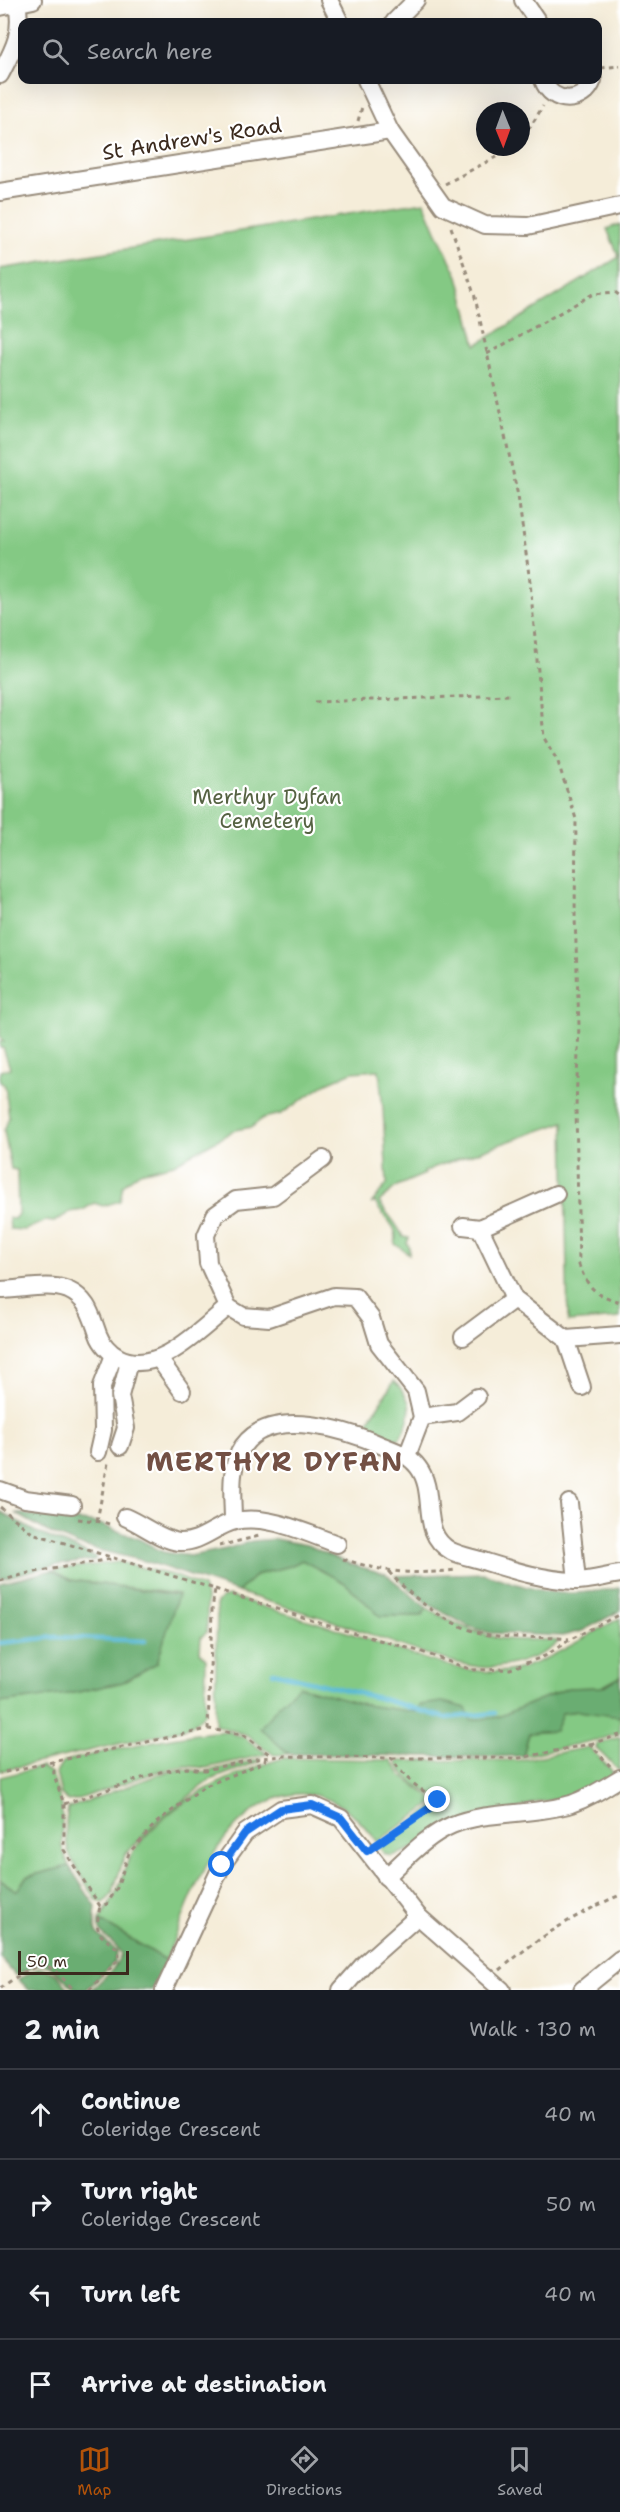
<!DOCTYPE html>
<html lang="en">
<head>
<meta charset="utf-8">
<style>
  :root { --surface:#171b24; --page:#20242c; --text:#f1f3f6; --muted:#9ea1a6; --line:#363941; --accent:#b45309 }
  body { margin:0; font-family:"Shantell Sans",sans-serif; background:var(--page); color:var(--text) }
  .compass { position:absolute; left:476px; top:102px; width:54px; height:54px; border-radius:50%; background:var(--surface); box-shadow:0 6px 24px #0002; rotate:179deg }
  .scale { position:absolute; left:18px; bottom:15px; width:111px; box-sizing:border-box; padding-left:6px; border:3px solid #3b2a1e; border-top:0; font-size:16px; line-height:21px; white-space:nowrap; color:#3b2a1e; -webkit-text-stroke:4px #fff; paint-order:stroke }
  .stop { position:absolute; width:18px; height:18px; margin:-14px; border:4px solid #1a73e8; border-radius:50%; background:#fff }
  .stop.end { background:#1a73e8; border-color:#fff; box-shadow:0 2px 6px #0008 }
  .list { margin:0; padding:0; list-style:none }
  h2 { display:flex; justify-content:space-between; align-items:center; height:78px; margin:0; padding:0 24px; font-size:26px }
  h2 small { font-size:20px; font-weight:400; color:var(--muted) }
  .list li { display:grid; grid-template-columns:39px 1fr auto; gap:18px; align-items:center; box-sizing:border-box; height:90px; padding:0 24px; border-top:2px solid var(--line) }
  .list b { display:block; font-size:22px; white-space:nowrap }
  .list p { margin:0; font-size:20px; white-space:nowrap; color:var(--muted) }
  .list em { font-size:20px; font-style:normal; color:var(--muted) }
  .icon { flex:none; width:33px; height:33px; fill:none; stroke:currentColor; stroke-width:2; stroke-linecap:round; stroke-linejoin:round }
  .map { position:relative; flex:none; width:620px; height:1990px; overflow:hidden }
  .search { position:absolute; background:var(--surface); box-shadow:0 6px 24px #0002; left:18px; right:18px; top:18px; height:66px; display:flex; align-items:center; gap:15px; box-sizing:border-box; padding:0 21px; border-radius:12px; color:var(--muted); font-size:22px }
  .sheet { height:438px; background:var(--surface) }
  nav { display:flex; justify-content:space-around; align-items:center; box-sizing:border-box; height:84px; border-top:2px solid var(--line); background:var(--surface); font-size:16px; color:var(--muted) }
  nav a { display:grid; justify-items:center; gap:3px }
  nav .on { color:var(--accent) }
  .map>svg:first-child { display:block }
</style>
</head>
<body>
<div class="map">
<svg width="620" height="1990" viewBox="0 0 620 1990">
  <rect width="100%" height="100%" fill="#fff"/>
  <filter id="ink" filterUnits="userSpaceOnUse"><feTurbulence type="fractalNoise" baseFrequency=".0167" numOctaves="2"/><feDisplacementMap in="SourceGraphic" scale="12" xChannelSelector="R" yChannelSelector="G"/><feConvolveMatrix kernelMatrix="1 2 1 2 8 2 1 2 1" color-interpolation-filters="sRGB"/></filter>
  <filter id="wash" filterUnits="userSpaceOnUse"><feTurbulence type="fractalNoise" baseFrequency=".008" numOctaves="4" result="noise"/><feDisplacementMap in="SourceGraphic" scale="24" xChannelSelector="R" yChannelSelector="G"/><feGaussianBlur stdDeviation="1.35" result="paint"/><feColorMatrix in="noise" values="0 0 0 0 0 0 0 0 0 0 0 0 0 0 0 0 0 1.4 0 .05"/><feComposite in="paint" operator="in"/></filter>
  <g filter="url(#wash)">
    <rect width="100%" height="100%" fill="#f5edd9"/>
    <!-- green -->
    <g fill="#84c984" stroke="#607a51" stroke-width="1.5">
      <path d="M424 202 436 231 458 276 476 345 619 257 607 229 620 224V1318L568 1322 564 1122 435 1167 424 1172 425 1174 397 1186 379 1202C388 1216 396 1221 403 1237L409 1238 407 1243 409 1246V1254L395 1244C400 1224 382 1219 375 1202L371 1204 387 1184 383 1109 379 1070 352 1072 327 1083 281 1114 263 1118 252 1127 235 1130 174 1164 140 1172 123 1185 120 1201 103 1206 94 1203 83 1210 70 1212 54 1222 45 1221 25 1230 10 1229 9 1218 14 1219 18 1214 17 1170 11 1169 4 1131 9 1117 5 1086 0 1081V1071L10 1068 3 1048H0V1041L4 1042 0 1036V269Z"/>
      <path d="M394 1381C414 1401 414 1413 400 1438L393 1440 364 1428Z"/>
      <path d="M302 1560 345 1583 380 1616H421L427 1608C450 1621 472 1633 499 1638 518 1642 539 1638 559 1641 544 1658 502 1670 479 1667 434 1660 390 1641 347 1626 312 1613 274 1604 238 1592L256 1575 290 1566Z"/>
      <path d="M119 1562 176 1576 203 1587 207 1600V1632L201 1637 200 1652 206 1659 205 1713 195 1723 184 1729 0 1771V1703L74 1693 123 1682 156 1663 178 1594 71 1580 52 1570Z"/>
      <path d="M229 1596C266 1608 302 1618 338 1629 389 1645 462 1680 514 1670 542 1665 593 1632 620 1618V1677L602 1687 568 1688 498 1717 471 1720 371 1706 342 1699 260 1728 289 1754 274 1755 247 1735 215 1725 217 1603 222 1598Z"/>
      <path d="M579 1711 620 1716V1733L605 1738 523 1756 529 1733 562 1713Z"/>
      <path d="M226 1731 245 1738 267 1754 206 1768 186 1766 159 1771 76 1800 68 1801 61 1794 56 1773 62 1763 69 1760C121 1748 173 1735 226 1731Z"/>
      <path d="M620 1737V1770L619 1771 596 1748 597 1744Z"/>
      <path d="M589 1747 612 1771 613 1776 586 1791 559 1799 533 1803 401 1853 391 1856 384 1854 379 1846 437 1804 440 1800C424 1790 403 1779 396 1761L520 1760Z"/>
      <path d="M283 1758 391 1760 402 1776 436 1801 377 1842C315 1756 242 1796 201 1876 188 1903 177 1932 166 1960L99 1920C105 1911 112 1903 116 1893 123 1881 124 1866 131 1855 165 1803 225 1776 283 1758Z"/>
      <path d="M261 1759V1761L210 1780 156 1822 125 1855 112 1894 104 1903 97 1901C75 1864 59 1854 68 1808L163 1773 184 1769 205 1772Z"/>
      <path d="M41 1767 51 1773 62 1806V1847L69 1866 26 1877 17 1891 0 1880V1777Z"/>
    </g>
    <!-- forest -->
    <g fill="#6bad72" stroke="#536c48" stroke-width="1.5">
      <path d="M0 1511 34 1531 96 1557 95 1560 51 1566 0 1579Z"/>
      <path d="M15 1513 97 1523 139 1539 163 1552 190 1556 226 1549 252 1541 275 1539 307 1545 350 1564 386 1574 427 1608 421 1616H380L345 1583 302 1560 290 1566 256 1575 238 1592 148 1562 78 1545 46 1531Z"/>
      <path d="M52 1570 71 1580 178 1595 157 1663 123 1682 74 1693 0 1703V1583Z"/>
      <path d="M483 1573C508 1581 534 1591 560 1593 580 1594 600 1591 620 1588V1611L582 1631 562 1636 490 1633 468 1626 428 1604 395 1576Z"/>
      <path d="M620 1677V1717L579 1711 562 1713 555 1731 529 1733 523 1756 483 1757 289 1754 260 1728 282 1701 299 1686 371 1706 416 1712 420 1705 443 1702 466 1708 471 1720 498 1717 568 1688 602 1687Z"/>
      <path d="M69 1866 96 1907C92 1935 98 1934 117 1952L114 1963 86 1990H77L49 1966 38 1964 16 1976 0 1958V1880L17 1891 26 1877Z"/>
      <path d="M99 1920 166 1960 152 1990H91L114 1968 121 1954C115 1940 96 1937 99 1920Z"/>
      <path d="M39 1968C53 1969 60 1977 68 1988L67 1990H29L18 1979Z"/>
    </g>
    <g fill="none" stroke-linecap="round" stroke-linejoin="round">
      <!-- stream -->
      <g stroke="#58bad6" stroke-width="4.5">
        <path d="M0 1643 56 1637 145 1641"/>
        <path d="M273 1672 382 1699 445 1718 495 1713"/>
      </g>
    </g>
  </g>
  <g filter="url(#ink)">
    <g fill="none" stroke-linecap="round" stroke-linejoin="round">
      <!-- minor casing -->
      <g stroke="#988c7c" stroke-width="20">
        <g id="minor">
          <path d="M329 0 340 22"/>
          <path d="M523 0 538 22"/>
          <path d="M0 7 33 0"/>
          <path d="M394 22 416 0"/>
          <path d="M0 75C14 48 23 34 17 3"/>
          <path d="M366 80 390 131 443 206 485 225 528 226 620 206"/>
          <path d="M543 80C552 105 584 105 593 80"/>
          <path d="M0 192 390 131"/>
          <path d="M463 1226 480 1228 556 1194"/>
          <path d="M480 1228 514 1299 566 1339 620 1335"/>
          <path d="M0 1290C21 1290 49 1282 68 1290 88 1299 91 1315 98 1334 101 1343 110 1353 118 1357 156 1378 201 1329 228 1307L243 1316 269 1318 334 1296 355 1297 371 1318 379 1344 416 1391 422 1417 407 1456"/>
          <path d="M228 1307 208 1263 206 1235 215 1215 236 1200 273 1196 323 1159"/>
          <path d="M463 1337 514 1299"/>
          <path d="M566 1339 582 1387"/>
          <path d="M159 1359 182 1391"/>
          <path d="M422 1417 457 1412 477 1397"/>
          <path d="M120 1446 126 1428 120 1396 129 1362"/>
          <path d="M98 1452 103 1430 102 1386 114 1355"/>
          <path d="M0 1490 25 1499 72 1505"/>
          <path d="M569 1503 577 1581"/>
          <path d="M125 1517C142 1524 161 1540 179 1542 201 1543 215 1526 235 1521 268 1514 306 1533 337 1544"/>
          <path d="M233 1521C233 1496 228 1468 243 1446 271 1406 347 1430 383 1446 396 1451 409 1455 418 1467 438 1493 418 1533 451 1551 461 1556 475 1558 486 1562 515 1571 545 1580 575 1581 590 1581 606 1576 620 1574"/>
          <path d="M386 1877C406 1859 426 1836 452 1825 489 1810 532 1816 571 1804 589 1798 604 1788 620 1778"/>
          <path d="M164 1990 222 1865 245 1833 281 1809 312 1805 341 1818 418 1916 502 1990"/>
          <path d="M341 1990 364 1964 418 1916"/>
          <path d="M582 1990 620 1959"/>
        </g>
      </g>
      <!-- path -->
      <g stroke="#988c7c" stroke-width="3" stroke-dasharray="4.5 4.5" stroke-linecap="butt">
        <path d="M601 68 620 66"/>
        <path d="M358 121 362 107"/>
        <path d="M521 135 531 126 543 106"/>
        <path d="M445 184 496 157 507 147"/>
        <path d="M451 227 475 297 518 496 530 582 544 738 558 762 576 819 575 917 579 1025 576 1108 579 1265C589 1290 595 1294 620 1302"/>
        <path d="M487 354 593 294 615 292 620 296"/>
        <path d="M315 702 509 695"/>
        <path d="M0 1507 32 1533 215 1589 212 1610 208 1729 0 1773"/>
        <path d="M78 1519 103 1522 112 1525"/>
        <path d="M97 1521 108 1463"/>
        <path d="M219 1546 259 1536"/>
        <path d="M343 1559C386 1573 412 1575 457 1570"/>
        <path d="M389 1572C414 1600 452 1629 490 1635 516 1639 543 1636 569 1639"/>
        <path d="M0 1581 29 1573 111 1559"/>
        <path d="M215 1589 326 1625 422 1652 472 1670 510 1669 545 1656 571 1639 620 1614"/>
        <path d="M590 1744 620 1735"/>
        <path d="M392 1758H520L590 1744 610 1766"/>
        <path d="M53 1761 54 1775 64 1804V1850L100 1906 107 1904 117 1888 129 1853 156 1823 203 1787 264 1762 269 1754 243 1735 209 1729"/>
        <path d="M64 1804 160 1772 187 1768 205 1770 261 1758 284 1756 392 1758C403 1778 419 1789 438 1800L434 1805 378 1844"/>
        <path d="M500 1970C537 1938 576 1914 620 1895"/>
        <path d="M0 1988C12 1981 36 1959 51 1968 59 1973 67 1984 75 1990"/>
        <path d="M89 1990 119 1959 118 1949C96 1932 95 1934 100 1906"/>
      </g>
      <!-- minor -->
      <use href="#minor" stroke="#fff" stroke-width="16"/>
    </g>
  </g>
  <g fill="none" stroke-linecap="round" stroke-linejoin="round" filter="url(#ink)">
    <!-- route -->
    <path stroke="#1a73e8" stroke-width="8" d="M222 1865 245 1833 281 1809 312 1805 341 1818 367 1851 434 1805 438 1800"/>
  </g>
  <g text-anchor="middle" stroke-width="4.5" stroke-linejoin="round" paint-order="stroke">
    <!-- street labels -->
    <g font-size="21" fill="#3b2a1e" stroke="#fff">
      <text transform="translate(192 139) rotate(-9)" y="7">St Andrew's Road</text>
    </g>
    <!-- park labels -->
    <g font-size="21" fill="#556242" stroke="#fff">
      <text x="267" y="804">Merthyr Dyfan<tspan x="267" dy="24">Cemetery</tspan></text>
    </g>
    <!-- district labels -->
    <g font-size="27" font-weight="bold" letter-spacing="1.5" fill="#735044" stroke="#fff">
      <text x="275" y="1471">MERTHYR DYFAN</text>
    </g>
  </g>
</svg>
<svg class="compass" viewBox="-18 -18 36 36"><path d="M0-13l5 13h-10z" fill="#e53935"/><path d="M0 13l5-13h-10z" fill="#9ea1a6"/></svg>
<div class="scale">50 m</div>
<div class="stop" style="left:222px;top:1865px"></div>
<div class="stop end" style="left:438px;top:1800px"></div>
<div class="search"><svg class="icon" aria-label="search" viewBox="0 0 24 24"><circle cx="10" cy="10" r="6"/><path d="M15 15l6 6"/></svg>Search here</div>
</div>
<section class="sheet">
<h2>2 min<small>Walk · 130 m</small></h2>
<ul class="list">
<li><svg class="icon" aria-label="ahead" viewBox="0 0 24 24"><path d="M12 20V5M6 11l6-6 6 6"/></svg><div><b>Continue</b><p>Coleridge Crescent</p></div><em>40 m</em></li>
<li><svg class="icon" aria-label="right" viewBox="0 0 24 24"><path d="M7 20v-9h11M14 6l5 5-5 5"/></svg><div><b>Turn right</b><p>Coleridge Crescent</p></div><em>50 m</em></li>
<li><svg class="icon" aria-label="left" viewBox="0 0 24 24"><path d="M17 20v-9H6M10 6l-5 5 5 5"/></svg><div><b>Turn left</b></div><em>40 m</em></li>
<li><svg class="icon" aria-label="arrive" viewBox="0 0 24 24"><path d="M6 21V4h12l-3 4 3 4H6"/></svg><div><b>Arrive at destination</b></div></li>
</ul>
</section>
<nav>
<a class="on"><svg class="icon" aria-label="map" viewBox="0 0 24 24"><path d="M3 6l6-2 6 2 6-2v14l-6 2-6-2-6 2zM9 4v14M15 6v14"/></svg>Map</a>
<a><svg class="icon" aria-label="directions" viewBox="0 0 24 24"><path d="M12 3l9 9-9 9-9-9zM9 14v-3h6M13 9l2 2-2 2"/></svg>Directions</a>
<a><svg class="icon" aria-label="saved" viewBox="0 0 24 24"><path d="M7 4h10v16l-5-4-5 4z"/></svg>Saved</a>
</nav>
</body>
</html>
